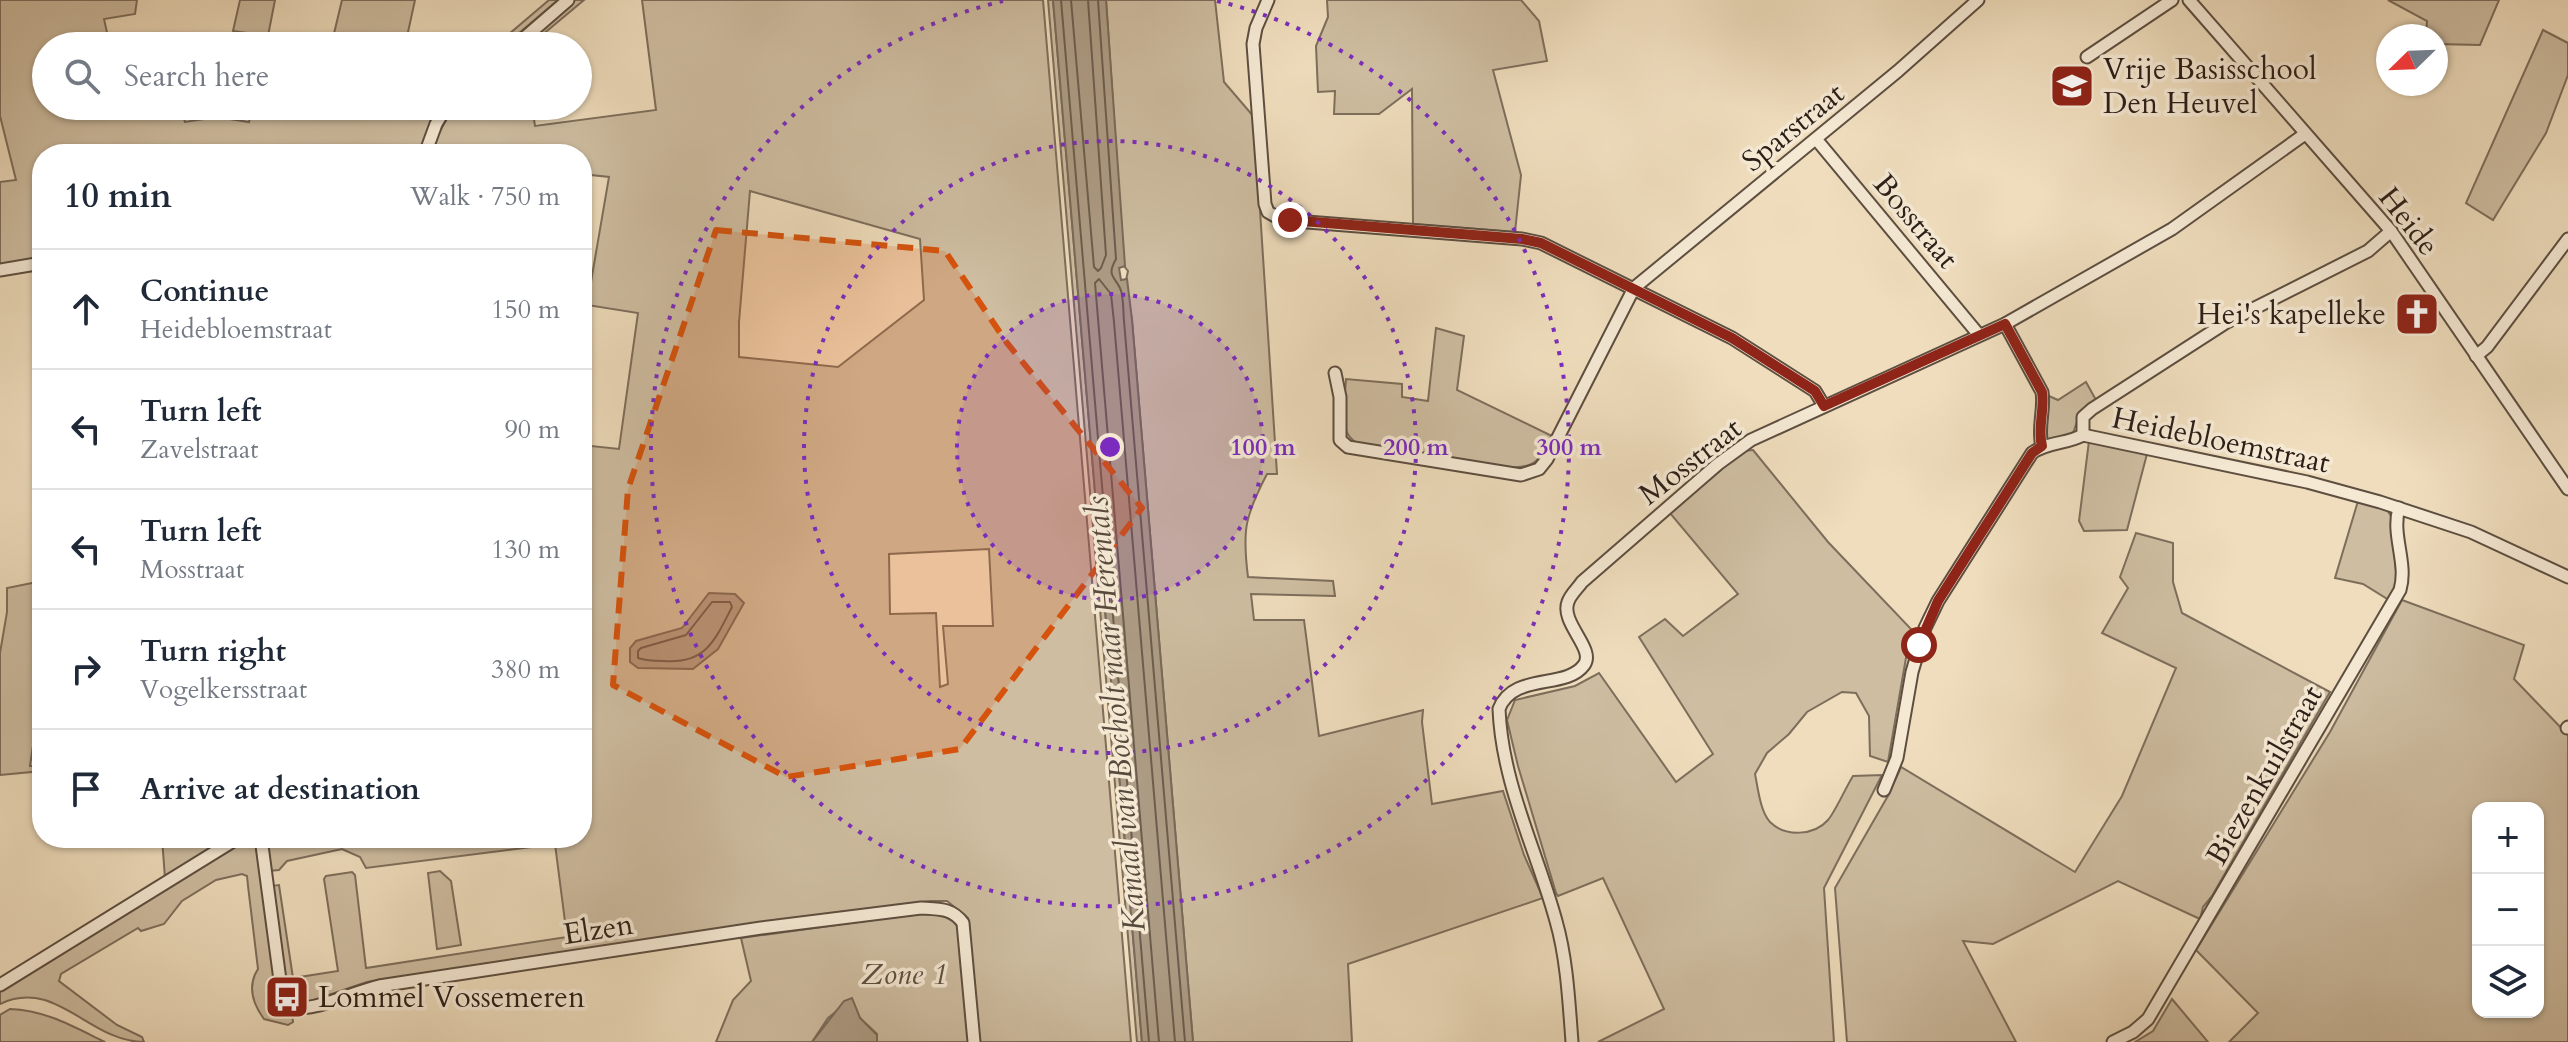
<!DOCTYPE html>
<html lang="en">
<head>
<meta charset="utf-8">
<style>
  :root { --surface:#fff; --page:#f2f2f3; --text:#1f2937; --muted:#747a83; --line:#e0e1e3 }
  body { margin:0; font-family:Cardo,serif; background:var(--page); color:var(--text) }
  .controls { position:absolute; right:24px; bottom:24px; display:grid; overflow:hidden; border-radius:16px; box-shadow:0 2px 6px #0004 }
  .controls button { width:72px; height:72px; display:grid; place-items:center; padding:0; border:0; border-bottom:2px solid var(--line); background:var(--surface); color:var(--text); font:40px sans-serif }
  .compass { position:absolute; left:2376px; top:24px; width:72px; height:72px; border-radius:50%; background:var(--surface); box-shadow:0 2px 6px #0004; rotate:247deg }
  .stop { position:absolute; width:24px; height:24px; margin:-18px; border:6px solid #8f2418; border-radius:50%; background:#fff }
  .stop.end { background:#8f2418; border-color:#fff; box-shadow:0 2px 8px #0008 }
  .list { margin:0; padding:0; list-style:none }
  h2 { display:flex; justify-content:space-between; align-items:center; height:104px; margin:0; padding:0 32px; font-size:34px }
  h2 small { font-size:26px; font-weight:400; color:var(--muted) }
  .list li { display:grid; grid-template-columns:52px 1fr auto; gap:24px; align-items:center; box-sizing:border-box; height:120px; padding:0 32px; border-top:2px solid var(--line) }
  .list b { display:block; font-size:30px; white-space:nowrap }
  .list p { margin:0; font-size:26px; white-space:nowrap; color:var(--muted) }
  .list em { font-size:26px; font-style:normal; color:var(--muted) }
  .icon { flex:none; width:44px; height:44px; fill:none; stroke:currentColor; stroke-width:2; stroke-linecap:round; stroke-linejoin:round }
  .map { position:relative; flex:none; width:2568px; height:1042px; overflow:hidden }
  .search { position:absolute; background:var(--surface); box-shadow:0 2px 6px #0004; left:32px; top:32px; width:560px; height:88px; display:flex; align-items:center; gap:20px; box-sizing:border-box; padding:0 28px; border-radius:44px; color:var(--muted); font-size:30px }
  .panel { position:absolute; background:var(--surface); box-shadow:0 2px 6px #0004; left:32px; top:144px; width:560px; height:704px; border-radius:32px }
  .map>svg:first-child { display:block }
</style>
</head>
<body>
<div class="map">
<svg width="2568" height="1042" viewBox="0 0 2568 1042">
  <rect width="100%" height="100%" fill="#efddbd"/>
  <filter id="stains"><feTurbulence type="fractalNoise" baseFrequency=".0025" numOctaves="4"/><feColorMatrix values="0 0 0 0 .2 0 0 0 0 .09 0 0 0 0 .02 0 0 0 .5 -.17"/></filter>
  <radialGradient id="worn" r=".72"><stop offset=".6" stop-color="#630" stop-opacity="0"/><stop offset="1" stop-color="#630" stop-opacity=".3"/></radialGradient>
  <!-- green -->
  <g fill="#cebda1" stroke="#7d6e5c" stroke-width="2" fill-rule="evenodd">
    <path d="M0 0H137L135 14 104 19 110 46H46V106H180L185 122 217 117 249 122 253 106H441L433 119 419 154H42V260L0 268V182L16 180 0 116Z"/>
    <path d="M240 0H275L268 36 233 31Z"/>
    <path d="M342 0H415L405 46H331Z"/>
    <path d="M549 0H558L504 46H495Z"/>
    <path d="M574 0H584L529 46H520Z"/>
    <path d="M642 0H1043L1131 1042H979L968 918 947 901H930L716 929 367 982 302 1004 291 1000 285 986 271 886 279 885 293 978 338 971 324 879 326 876 352 872 355 875 366 968 567 937 555 844 366 868 360 857 342 849 287 861 279 870 269 871 264 838H582V445L619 449 638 313 587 305 609 177 582 174V154H432L435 141 453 106H532L535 126 656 110ZM750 191 920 239 924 300 838 367 739 357V322ZM989 549 993 626H943L948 684 940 687 936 613 890 614 889 554Z"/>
    <path d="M1048 0H1053L1142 1042H1137Z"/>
    <path d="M1106 0H1215L1224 82 1254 117 1277 474H1267C1245 516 1242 530 1248 577L1333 581 1335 596 1251 594 1254 620H1304L1319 736 1423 710 1422 722 1432 804 1503 791 1524 855 1543 898 1348 964 1352 1042H1193L1132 320 1126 280 1128 271 1124 266Z"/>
    <path d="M1327 0H1521L1539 21 1547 61 1493 70 1521 175 1515 232 1413 224 1412 89 1379 114H1334L1335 91 1318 92 1316 46 1328 17Z"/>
    <path d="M2388 0H2499L2480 45 2436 44V36H2426L2427 21Z"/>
    <path d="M2543 30 2568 43V75L2546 133 2493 220 2466 203Z"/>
    <path d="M1436 328 1464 336 1457 390 1552 436C1542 458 1535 469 1510 467L1363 445C1335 438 1345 402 1346 379L1402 384V397L1428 401Z"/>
    <path d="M2086 382 2096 400 2080 413 2072 436 2049 441 2044 437 2049 396 2058 400Z"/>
    <path d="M2089 441 2147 454 2127 530 2084 531 2079 521Z"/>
    <path d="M1753 450 1828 542 1911 629 1888 762 1870 756 1869 716 1856 693 1842 692 1807 712 1789 734 1767 753 1755 774C1758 788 1760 811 1770 822 1785 837 1814 836 1828 820 1835 812 1846 787 1853 776L1882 775 1824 888 1834 1042H1598L1664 1009 1603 878 1558 896 1556 893 1518 766 1507 720 1515 700 1575 686 1599 673 1676 782 1713 754 1639 637 1665 619 1683 636 1738 594 1669 512 1743 451Z"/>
    <path d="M2358 501 2387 510 2391 516 2397 582 2389 600 2363 584 2335 578Z"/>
    <path d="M2136 533 2173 543V582L2182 613 2330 692 2212 896 2203 907 2200 919 2118 881 1993 944 1963 941 2016 1042H1847L1835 888 1889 794 1901 767 2075 872 2122 796 2176 668 2102 633 2128 588 2120 577Z"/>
    <path d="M42 581V685L30 766H42V771L0 775V653L7 612V588Z"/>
    <path d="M2402 600 2524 645 2514 679 2568 735V1042H2229L2258 1013 2196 950 2330 732ZM2478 808H2538V1012H2478Z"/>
    <path d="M162 838H229L165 878Z"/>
    <path d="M242 841 256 843 277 994 286 1011 292 1012 293 1022 288 1025 264 1019C253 1004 247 986 258 969L248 886 247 876 242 874 216 880 182 901 164 924 141 931 138 928 61 974 59 981 117 1025 142 1037 144 1042C89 1042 56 977 0 1004V990Z"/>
    <path d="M440 871 451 881 461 945 437 949 428 873Z"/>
    <path d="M924 913H945L957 921 969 1042H877V1034L860 1018 852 999 828 1018 812 1042H716L733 1000 751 981 741 938Z"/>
    <path d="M2172 999 2208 1042H2135L2153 1031Z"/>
    <path d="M10 1009C45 1010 74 1027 105 1042H0V1015Z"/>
  </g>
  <!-- water -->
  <g fill="#ad9c85" stroke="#796a59" stroke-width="2">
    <path d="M1053 0H1106L1125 266 1119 268 1121 280 1127 279 1132 320 1193 1042H1142Z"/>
    <path d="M709 593 735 594 744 603 718 649 693 669 638 668 630 662V648L636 641 682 628Z"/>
    <path d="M852 998 860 1018 877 1035V1042H812L844 1001Z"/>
  </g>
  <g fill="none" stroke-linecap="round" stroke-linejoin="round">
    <!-- shore -->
    <g stroke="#6c5d4e" stroke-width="2">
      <path d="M1061 0 1149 1042"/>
      <path d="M1071 0 1094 267 1098 271 1101 268 1106 255 1088 0"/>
      <path d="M1098 0 1116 259C1107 275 1113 275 1120 288 1124 296 1123 312 1124 321L1185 1042"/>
      <path d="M712 602H730L732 607C715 640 706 664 664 661 655 661 646 661 638 658V651L641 648 686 635Z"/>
      <path d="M1159 1042 1095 283 1099 279 1111 294 1114 322 1175 1042"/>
    </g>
    <!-- street casing -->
    <g stroke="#5d4e40" stroke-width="15">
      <g id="street">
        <path d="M1268 0 1256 28 1253 44 1265 204 1268 212 1282 220 1522 239 1541 243 1732 338 1815 391 1824 406"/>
        <path d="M2189 0 2391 231 2568 489"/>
        <path d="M515 46 568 0"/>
        <path d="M2087 57 2172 0"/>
        <path d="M1816 139 1979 335"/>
        <path d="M425 154 436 124 447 106"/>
        <path d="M0 270 42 263"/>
        <path d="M2005 324 2042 392C2045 410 2037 428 2042 446"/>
        <path d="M2476 356 2487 347 2568 239"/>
        <path d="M1335 373 1340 397V440L1348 447 1521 475 1539 469 1547 459 1634 288 1898 71 1978 0"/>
        <path d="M2083 435V417L2092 409 2227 322 2368 251 2391 231"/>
        <path d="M2567 728 2568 727"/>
        <path d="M1884 790 1897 758 1912 672 1925 628 1938 601 2032 453C2047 442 2067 444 2083 435L2307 482 2380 502 2471 532 2568 577"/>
        <path d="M261 838 282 995 294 1007C314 1012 356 991 379 986L761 928 921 908C939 909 952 908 963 923L974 1042"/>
        <path d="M0 985 238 838"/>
        <path d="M1572 1042C1569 1003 1567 959 1556 921 1537 851 1502 784 1499 709 1513 672 1566 690 1584 665 1596 649 1560 623 1568 602 1570 595 1578 588 1582 582L1718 464 1751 440 2005 324 2172 229 2305 134"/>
        <path d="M2113 1042 2133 1032 2148 1019 2400 590C2408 563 2391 535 2399 508"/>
      </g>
    </g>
    <!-- street -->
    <use href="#street" stroke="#f5e9d4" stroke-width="11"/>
  </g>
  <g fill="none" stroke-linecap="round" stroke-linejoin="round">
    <!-- route -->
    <path stroke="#8f2418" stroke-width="10" d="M1290 220 1522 239 1541 243 1732 338 1815 391 1824 406 2005 324 2042 392C2045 410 2037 428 2042 446L2032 453 1938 601 1919 645"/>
  </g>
  <!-- marked area -->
  <path fill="#d5530d" fill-opacity="0.2" stroke="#d5530d" stroke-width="6" stroke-dasharray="16 10" stroke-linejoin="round" d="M716 230 945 251 1007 343 1142 508 960 749 786 777 613 685 628 489Z"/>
  <!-- distance rings -->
  <circle cx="1110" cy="447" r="153" fill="#7b2cbf" fill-opacity=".12"/>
  <g fill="none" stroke="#7b2cbf" stroke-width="4" stroke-dasharray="4 8">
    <circle cx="1110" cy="447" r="153"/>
    <circle cx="1110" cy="447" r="306"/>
    <path d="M1217 1A459 459 0 1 1 1003 1"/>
  </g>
  <!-- icons -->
  <defs>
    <g id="school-square" transform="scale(2.3)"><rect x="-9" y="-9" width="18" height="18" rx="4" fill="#8f2418" stroke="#f5e9d4"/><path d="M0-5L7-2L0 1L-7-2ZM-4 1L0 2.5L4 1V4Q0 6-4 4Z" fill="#fff"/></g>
    <g id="church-square" transform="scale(2.3)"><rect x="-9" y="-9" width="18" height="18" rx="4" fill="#8f2418" stroke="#f5e9d4"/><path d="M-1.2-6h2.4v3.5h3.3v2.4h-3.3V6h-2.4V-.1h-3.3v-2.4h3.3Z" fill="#fff"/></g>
    <g id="bus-square" transform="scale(2.3)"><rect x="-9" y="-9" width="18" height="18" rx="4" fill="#8f2418" stroke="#f5e9d4"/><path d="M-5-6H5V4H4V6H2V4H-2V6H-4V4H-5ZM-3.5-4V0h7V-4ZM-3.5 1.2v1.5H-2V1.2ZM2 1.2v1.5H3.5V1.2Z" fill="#fff"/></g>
  </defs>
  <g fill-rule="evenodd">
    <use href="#school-square" x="2072" y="86"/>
    <use href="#church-square" x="2417" y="314"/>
    <use href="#bus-square" x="287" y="997"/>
  </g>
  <g text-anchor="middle" stroke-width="7" stroke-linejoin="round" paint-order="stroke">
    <!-- poi labels -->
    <g font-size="30" fill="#2c1e17" stroke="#f5e9d4" text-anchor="start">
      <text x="2103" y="79">Vrije Basisschool<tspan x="2103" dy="34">Den Heuvel</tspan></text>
      <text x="2386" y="324" text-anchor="end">Hei's kapelleke</text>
      <text x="318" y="1007">Lommel Vossemeren</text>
    </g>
    <!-- street labels -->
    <g font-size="30" fill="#2c1e17" stroke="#f5e9d4">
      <text transform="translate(1793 127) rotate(-39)" y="10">Sparstraat</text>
      <text transform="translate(1916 221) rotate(50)" y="10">Bosstraat</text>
      <text transform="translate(2409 221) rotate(52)" y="10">Heide</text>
      <text transform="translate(2221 440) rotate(12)" y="10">Heidebloemstraat</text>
      <text transform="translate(1690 461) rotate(-38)" y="10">Mosstraat</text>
      <text transform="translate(2264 775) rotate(-60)" y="10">Biezenkuilstraat</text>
      <text transform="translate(598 929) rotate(-9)" y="10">Elzen</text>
    </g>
    <!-- park labels -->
    <g font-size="30" font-style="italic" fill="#5d4e40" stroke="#f5e9d4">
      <text x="904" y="984">Zone 1</text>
    </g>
    <!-- water labels -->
    <g font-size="32" font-style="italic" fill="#594a3e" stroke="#f5e9d4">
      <text transform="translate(1115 714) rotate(-95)" y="11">Kanaal van Bocholt naar Herentals</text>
    </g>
  </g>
  <circle cx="1110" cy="447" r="12" fill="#7b2cbf" stroke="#f5e9d4" stroke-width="4"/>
  <g font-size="24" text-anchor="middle" font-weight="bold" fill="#7b2cbf" stroke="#f5e9d4" stroke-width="7" stroke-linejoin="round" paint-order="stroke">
    <text x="1263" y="455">100 m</text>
    <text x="1416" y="455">200 m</text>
    <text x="1569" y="455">300 m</text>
  </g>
  <rect width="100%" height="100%" filter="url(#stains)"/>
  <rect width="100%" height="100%" fill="url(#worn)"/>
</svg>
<div class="controls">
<button>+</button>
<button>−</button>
<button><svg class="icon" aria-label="layers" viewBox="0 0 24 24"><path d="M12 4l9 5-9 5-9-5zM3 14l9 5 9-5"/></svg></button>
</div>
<svg class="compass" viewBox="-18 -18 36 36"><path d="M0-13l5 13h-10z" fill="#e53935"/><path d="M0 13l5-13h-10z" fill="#747a83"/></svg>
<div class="stop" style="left:1919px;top:645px"></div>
<div class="stop end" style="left:1290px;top:220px"></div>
<div class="search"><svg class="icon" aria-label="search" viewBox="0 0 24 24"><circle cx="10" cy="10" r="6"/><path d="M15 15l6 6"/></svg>Search here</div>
<section class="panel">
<h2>10 min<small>Walk · 750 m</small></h2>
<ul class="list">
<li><svg class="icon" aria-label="ahead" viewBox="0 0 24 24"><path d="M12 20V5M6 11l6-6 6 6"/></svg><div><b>Continue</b><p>Heidebloemstraat</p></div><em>150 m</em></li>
<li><svg class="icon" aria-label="left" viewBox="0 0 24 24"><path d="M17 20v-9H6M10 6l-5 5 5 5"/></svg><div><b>Turn left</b><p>Zavelstraat</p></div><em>90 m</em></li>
<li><svg class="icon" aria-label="left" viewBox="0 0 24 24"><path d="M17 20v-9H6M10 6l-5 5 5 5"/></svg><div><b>Turn left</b><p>Mosstraat</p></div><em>130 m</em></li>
<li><svg class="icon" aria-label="right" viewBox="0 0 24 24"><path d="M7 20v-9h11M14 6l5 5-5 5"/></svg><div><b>Turn right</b><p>Vogelkersstraat</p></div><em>380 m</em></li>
<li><svg class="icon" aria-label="arrive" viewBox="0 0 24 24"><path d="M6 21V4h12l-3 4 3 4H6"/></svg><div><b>Arrive at destination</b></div></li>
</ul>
</section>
</div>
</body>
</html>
